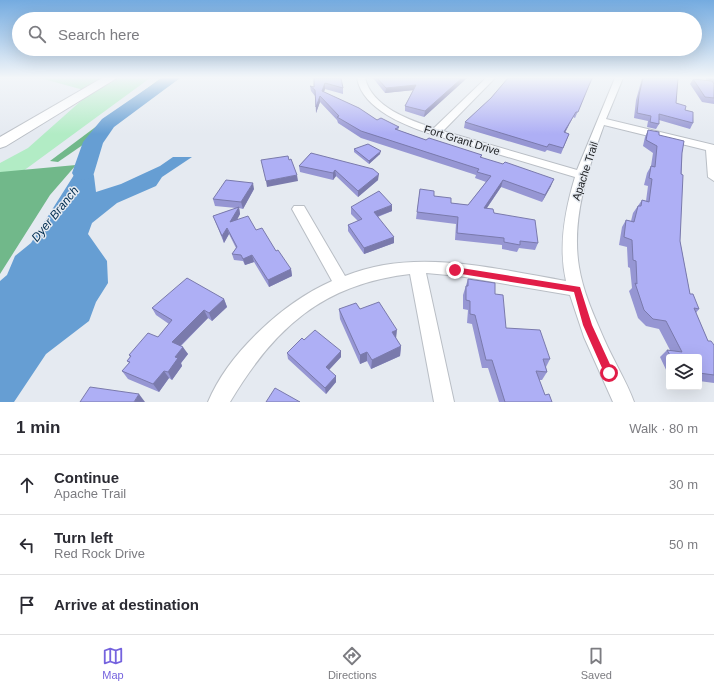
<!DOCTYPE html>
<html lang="en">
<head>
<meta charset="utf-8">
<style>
  :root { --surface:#fff; --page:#f2f2f3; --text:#2b2b33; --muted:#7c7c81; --line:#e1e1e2; --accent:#7563de }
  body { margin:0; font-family:Arial,sans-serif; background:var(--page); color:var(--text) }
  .controls { position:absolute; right:12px; bottom:12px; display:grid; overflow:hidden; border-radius:4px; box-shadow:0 4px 16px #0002 }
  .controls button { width:36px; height:36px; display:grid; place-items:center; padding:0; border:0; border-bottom:1px solid var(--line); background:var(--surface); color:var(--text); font:20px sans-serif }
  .stop { position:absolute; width:12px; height:12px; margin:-9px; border:3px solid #e11d48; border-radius:50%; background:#fff }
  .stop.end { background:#e11d48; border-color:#fff; box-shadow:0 1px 4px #0008 }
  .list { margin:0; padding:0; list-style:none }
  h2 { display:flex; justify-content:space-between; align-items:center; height:52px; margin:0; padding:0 16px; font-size:17px }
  h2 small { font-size:13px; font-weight:400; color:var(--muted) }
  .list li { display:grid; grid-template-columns:26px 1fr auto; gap:12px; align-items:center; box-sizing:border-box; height:60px; padding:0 16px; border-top:1px solid var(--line) }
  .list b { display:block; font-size:15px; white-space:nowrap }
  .list p { margin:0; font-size:13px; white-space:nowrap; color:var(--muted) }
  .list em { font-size:13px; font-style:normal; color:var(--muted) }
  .icon { flex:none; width:22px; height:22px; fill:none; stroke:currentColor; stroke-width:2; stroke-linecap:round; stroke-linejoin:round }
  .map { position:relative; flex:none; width:714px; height:402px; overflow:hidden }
  .search { position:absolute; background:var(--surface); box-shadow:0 4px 16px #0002; left:12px; right:12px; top:12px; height:44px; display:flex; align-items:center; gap:10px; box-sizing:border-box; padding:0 14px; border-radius:22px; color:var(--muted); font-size:15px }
  .sheet { height:232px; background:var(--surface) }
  nav { display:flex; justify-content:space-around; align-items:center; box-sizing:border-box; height:56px; border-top:1px solid var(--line); background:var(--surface); font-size:11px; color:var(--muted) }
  nav a { display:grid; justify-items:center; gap:2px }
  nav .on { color:var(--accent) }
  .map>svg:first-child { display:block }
</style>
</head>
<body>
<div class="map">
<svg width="714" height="402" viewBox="0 0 714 402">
  <rect width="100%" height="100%" fill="#e5eaf1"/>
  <!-- green -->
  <path fill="#b2ecc5" d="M40 78H150L0 188V163L28 148 91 92Z"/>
  <!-- forest -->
  <g fill="#71b88a">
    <path d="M161 78H180L58 162 50 161Z"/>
    <path d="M76 165 50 195 0 274V172Z"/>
  </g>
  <!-- water -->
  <path fill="#669ed3" d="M93 142 94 151 90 161 94 176 96 192 121 184 160 166 173 157H192L162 177 156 186 117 203 92 223 88 234 107 261 108 283 96 302 89 321 46 354 14 402H0V281L7 275 15 256 31 243 74 175 85 148Z"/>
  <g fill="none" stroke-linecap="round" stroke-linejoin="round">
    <!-- river -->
    <path fill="#669ed3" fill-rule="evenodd" d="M162 78H180L114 127 103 143 94 173 91 178 83 180 75 178 72 173 83 142 102 119Z"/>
    <!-- street casing -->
    <g stroke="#b9bec5" stroke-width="2">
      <path id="street" d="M357 78H365C372 107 409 120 434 128L486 78H495L443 131 577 170 615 78H623L606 119 714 145V181L708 177 706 150 604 125C588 169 571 219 579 267 583 292 594 316 604 339 613 360 626 380 634 402H613L584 337 570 295 459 276 426 273 454 402H434L410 274C323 284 274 328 230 402H208C228 353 284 302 332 281L292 209 294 206H304L345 276C415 247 495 269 566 281 558 246 565 210 575 177 538 166 501 155 464 144 438 136 410 129 387 115 373 106 360 95 357 78Z"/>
    </g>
    <!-- secondary casing -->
    <g stroke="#b9bec5" stroke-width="2">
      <path id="secondary" d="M102 78H117L6 146 0 148V137Z"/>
    </g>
    <!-- street -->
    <use href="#street" fill="#fff" fill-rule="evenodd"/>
    <!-- secondary -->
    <use href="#secondary" fill="#fff" fill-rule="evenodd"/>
  </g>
  <!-- wall -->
  <g fill="#9696d3">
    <path d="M314 78 343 88V94L325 89 324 92 377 120 399 127 398 130 426 140 482 155 481 158 551 186 542 202 501 187 487 208 538 243 535 250 519 248 517 252 502 249V245L455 240 456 224 416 219 420 189 434 196 451 203 468 205 486 182 475 178 476 175 361 138 338 123 337 120 320 102 316 113 315 96 311 91 310 86 314 87Z"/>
    <path d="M373 78H467L424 117 405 111V106L413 90 385 93Z"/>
    <path d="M508 78H593L588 88 575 118 573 117 565 133 569 134 561 154 547 150 545 152 464 128 465 122 491 98Z"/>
    <path d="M642 78H678L676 103 685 110 693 123 690 129 659 120V124L656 129 647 127 648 121 634 118 636 100Z"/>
    <path d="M706 78H714V104L702 102 690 84 693 79 706 81Z"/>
    <path d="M648 130 659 135 682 153 680 241 690 294 699 309 696 313 708 341 714 345V383L699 381V357H669V376L660 357 667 350H670L659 329 646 326 638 318 629 291 632 288 630 268 628 267 627 247 619 245 622 227 626 220 631 221 633 213 642 200 646 201 648 186 644 185 647 173 651 166 653 153 643 146 645 137Z"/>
    <path d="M354 149 380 154 369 164 354 152Z"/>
    <path d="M311 153 378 180 358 197 336 176 333 180 300 172 299 166Z"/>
    <path d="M254 189 243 209 239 208 240 214 237 220 256 230 276 251 291 269 292 276 269 287 254 262 245 265 243 261 234 260 232 254 236 248 229 234 224 243 213 216 236 208 215 206 213 199Z"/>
    <path d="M351 207 392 211 378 217 394 243 364 254 348 231V225L358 221 351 214Z"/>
    <path d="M468 279 495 294 506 328 550 359 546 367 547 372 542 380H539L545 395 552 402H499L488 368H482L472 324 467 323 468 310 463 309V295Z"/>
    <path d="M224 299 227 307 212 321 208 318 181 346 188 354 181 363 182 366 172 380 169 378 159 392 128 379 122 371 129 363 127 361 130 357 129 355 158 337 169 324 156 315 152 308Z"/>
    <path d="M339 309H360L396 338 401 346 400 356 371 369 367 361 360 364 340 319Z"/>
    <path d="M304 340 341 357 329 370 336 382 326 394 288 359 287 353Z"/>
  </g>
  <!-- shaded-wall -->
  <g fill="#7a7aac">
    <path d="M462 78H467L424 117 425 111Z"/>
    <path d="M325 83V89L322 96V91Z"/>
    <path d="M416 85 415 90 385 93 386 88Z"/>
    <path d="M320 96V102L316 113V107Z"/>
    <path d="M576 112 573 117 562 138 564 132Z"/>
    <path d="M381 151 380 154 369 164V161Z"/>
    <path d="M335 170 336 176 333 180V173Z"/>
    <path d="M379 174 378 180 358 197V191Z"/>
    <path d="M297 175 298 181 267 187 266 181Z"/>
    <path d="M554 179 551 186 542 202 545 195Z"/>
    <path d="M503 180 501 187 482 215 484 208Z"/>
    <path d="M253 183 254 189 243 209 241 202Z"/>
    <path d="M392 205V211L373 218 374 212Z"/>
    <path d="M239 207 240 214 232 229 230 222Z"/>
    <path d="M227 228 229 234 224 243 222 236Z"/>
    <path d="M394 237V243L364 254V248Z"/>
    <path d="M252 255 254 262 245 265 243 259Z"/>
    <path d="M291 269 292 276 269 287 268 280Z"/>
    <path d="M224 299 227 307 212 321 209 313Z"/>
    <path d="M204 310 208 318 176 350 172 342Z"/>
    <path d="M397 330 396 339 392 332Z"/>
    <path d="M401 346 400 356 371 369 372 360Z"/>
    <path d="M183 347 188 354 181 363 182 366 172 380 168 372 175 357Z"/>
    <path d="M341 351V357L326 373V367Z"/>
    <path d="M367 352V361L360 364V355Z"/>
    <path d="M164 371 169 378 159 392 153 384Z"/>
    <path d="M336 376V382L326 394 325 388Z"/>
    <path d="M139 394 145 402H134Z"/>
  </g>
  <!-- building -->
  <g fill="#aeaff5" stroke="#7a7aac">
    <path d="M314 78H341L343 88 325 83 322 91 359 108 377 120 381 118 399 127 395 129 426 140 429 138 482 155 480 157 503 164 505 162 554 179 545 195 503 180 484 208 493 209 494 213 535 220 538 243 520 241V245L504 242V238L457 233 458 217 417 212 420 189 434 191V196L451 198V203L468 205 491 176 477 172 479 169 361 131 337 117 339 116 320 96 316 107 315 90 310 86 314 87Z"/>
    <path d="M377 78H462L425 111 405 106 416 85 386 88Z"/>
    <path d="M508 78H592L578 112H576L564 132 569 134 563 148 549 144 547 147 465 122 491 98Z"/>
    <path d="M643 78H678L676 103 686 106 685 110 693 112V123L659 114V124L650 122 651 116 637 113 639 95Z"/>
    <path d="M709 78H714V80L709 79Z"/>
    <path d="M693 79 712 81 714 84V98L705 97Z"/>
    <path d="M648 130 659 132V135L684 141 682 153 681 174 683 175 680 241 690 294H693L699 309 694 308 708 341H711L714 345V375L699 373V357H671L667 350 682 352 666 321 653 319 644 310 635 283 637 284 636 261 633 260 632 240 624 237 626 220 634 222 638 206H641L642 200 649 202 652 179 649 178 651 166 655 167 657 146 646 140Z"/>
    <path d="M368 144 381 151 369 161 354 149Z"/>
    <path d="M311 153 373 169 379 174 358 191 335 170 333 173 299 166Z"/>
    <path d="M288 156 289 160 291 159 297 175 266 181 261 160Z"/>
    <path d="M226 180 253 183 241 202 213 199Z"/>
    <path d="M379 191 392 205 374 212 394 237 364 248 348 225 362 219 351 207Z"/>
    <path d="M239 207 230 222 248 216 256 230 262 228 276 251 278 250 291 269 268 280 252 255 243 259 241 255 232 254 237 247 227 228 222 236 213 216Z"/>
    <path d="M187 278 224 299 209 313 204 310 172 342 183 347 175 357 178 358 168 372 164 371 153 384 122 371 130 362 127 361 131 356 129 355 148 333 158 337 172 320 152 308Z"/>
    <path d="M468 279 495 283V294L503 295 506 328 540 330 550 359H543L547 372 536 371 545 395 549 394 552 402H505L492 360H486L475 315 470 314V301L466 300V286H468Z"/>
    <path d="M379 302 397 330 392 332 401 346 372 360 367 352 360 355 339 309 356 303 360 309Z"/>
    <path d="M315 330 341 351 326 367 336 376 325 388 287 353 302 338 304 340Z"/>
    <path d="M90 387 139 394 134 402H80Z"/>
    <path d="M275 388 300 402H266Z"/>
  </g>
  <!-- sky -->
  <linearGradient id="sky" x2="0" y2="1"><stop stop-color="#74abe0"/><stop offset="0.58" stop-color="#f3f6f9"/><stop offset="1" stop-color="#f3f6f9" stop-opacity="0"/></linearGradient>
  <rect width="714" height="134" fill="url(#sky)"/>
  <!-- route -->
  <path fill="#e11d48" d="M455 267 580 287 592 325 614 373 613 377 609 378 606 377 583 325 574 292 455 273 451 270Z"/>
  <g text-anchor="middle" stroke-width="3" stroke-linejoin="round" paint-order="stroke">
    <!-- street labels -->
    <g font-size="11" fill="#212326" stroke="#e5eaf1">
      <text transform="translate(462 140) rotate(17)" y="4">Fort Grant Drive</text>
      <text transform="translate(585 171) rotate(-72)" y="4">Apache Trail</text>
    </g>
    <!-- water labels -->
    <g font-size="12" font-style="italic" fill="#012d50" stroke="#e5eaf1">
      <text transform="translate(55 214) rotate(-51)" y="4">Dyer Branch</text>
    </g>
  </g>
</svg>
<div class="controls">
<button><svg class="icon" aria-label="layers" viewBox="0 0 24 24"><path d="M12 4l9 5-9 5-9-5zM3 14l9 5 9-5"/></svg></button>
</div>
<div class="stop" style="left:609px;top:373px"></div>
<div class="stop end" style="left:455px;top:270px"></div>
<div class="search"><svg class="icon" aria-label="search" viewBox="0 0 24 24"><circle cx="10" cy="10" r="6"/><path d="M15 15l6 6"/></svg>Search here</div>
</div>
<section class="sheet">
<h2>1 min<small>Walk · 80 m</small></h2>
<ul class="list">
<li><svg class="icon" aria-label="ahead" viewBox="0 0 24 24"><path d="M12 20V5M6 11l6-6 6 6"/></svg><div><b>Continue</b><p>Apache Trail</p></div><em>30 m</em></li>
<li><svg class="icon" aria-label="left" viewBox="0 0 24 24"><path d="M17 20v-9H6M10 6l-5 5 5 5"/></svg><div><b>Turn left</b><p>Red Rock Drive</p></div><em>50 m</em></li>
<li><svg class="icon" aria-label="arrive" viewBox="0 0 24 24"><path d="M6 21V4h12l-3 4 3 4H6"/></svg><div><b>Arrive at destination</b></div></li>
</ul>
</section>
<nav>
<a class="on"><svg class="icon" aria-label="map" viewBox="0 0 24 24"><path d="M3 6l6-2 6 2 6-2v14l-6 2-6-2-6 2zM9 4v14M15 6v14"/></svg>Map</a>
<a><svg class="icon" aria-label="directions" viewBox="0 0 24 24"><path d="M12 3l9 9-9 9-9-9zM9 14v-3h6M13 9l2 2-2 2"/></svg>Directions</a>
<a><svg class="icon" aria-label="saved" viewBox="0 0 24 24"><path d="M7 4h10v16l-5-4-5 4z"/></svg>Saved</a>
</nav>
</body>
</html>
